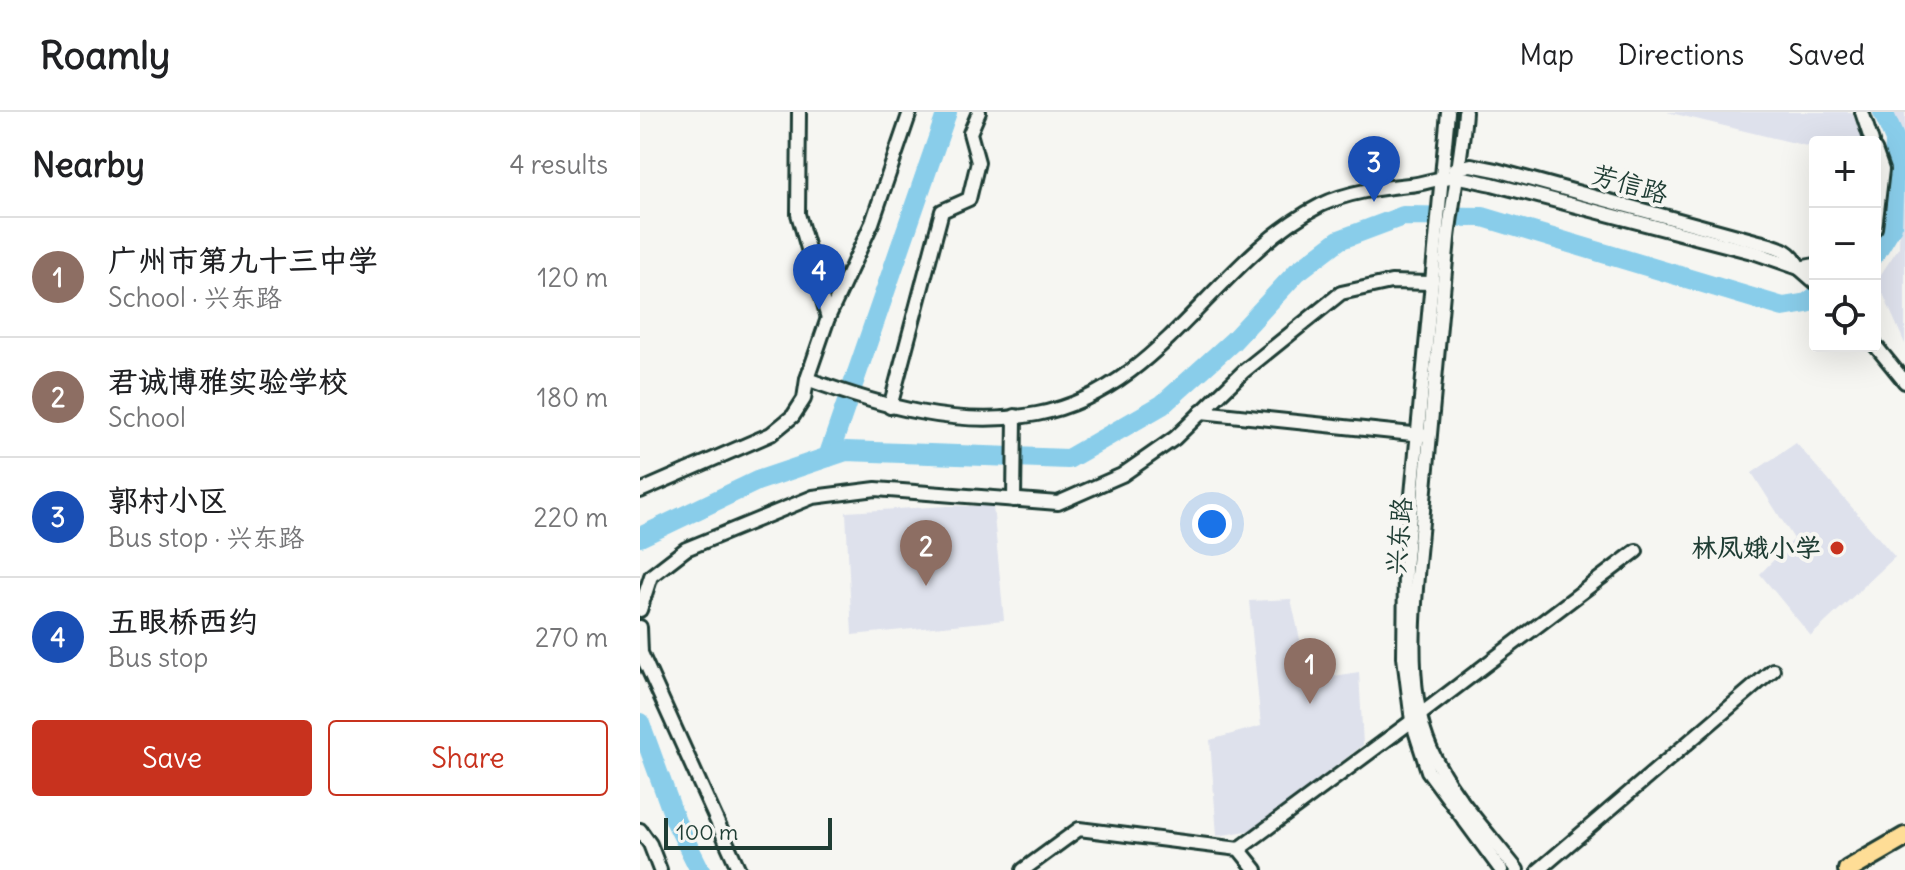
<!DOCTYPE html>
<html lang="en">
<head>
<meta charset="utf-8">
<style>
  :root { --surface:#fff; --page:#f6f6f6; --text:#202124; --muted:#757577; --line:#e0e0e0; --accent:#c8321e }
  body { margin:0; font-family:Delius,"LXGW WenKai TC",sans-serif; background:var(--page); color:var(--text) }
  .controls { position:absolute; right:24px; top:24px; display:grid; overflow:hidden; border-radius:8px; box-shadow:0 8px 32px #0002 }
  .controls button { width:72px; height:72px; display:grid; place-items:center; padding:0; border:0; border-bottom:2px solid var(--line); background:var(--surface); color:var(--text); font:40px sans-serif }
  .scale { position:absolute; left:24px; bottom:20px; width:168px; box-sizing:border-box; padding-left:8px; border:4px solid #1f3d34; border-top:0; font-size:22px; line-height:28px; white-space:nowrap; color:#1f3d34; -webkit-text-stroke:6px #f6f6f2; paint-order:stroke }
  .you { position:absolute; left:572px; top:412px; width:28px; height:28px; margin:-20px; border:6px solid #fff; border-radius:50%; background:#1a73e8; box-shadow:0 0 0 12px #1a73e833 }
  .badge { display:grid; place-items:center; width:52px; height:52px; border-radius:50%; background:var(--accent); color:#fff; font-size:26px; font-weight:700 }
  .pin { position:absolute; translate:-50% -66px; filter:drop-shadow(0 2px 4px #0008) }
  .pin::after { content:''; position:absolute; top:42px; width:28px; height:24px; background:inherit; clip-path:polygon(0 0,100% 0,50% 100%) }
  .list { margin:0; padding:0; list-style:none }
  h2 { display:flex; justify-content:space-between; align-items:center; height:104px; margin:0; padding:0 32px; font-size:34px }
  h2 small { font-size:26px; font-weight:400; color:var(--muted) }
  .list li { display:grid; grid-template-columns:52px 1fr auto; gap:24px; align-items:center; box-sizing:border-box; height:120px; padding:0 32px; border-top:2px solid var(--line) }
  .list b { display:block; font-size:30px; white-space:nowrap }
  .list p { margin:0; font-size:26px; white-space:nowrap; color:var(--muted) }
  .list em { font-size:26px; font-style:normal; color:var(--muted) }
  .actions { display:flex; gap:16px; padding:24px 32px }
  .actions a { flex:1; padding:18px 0; border:2px solid var(--accent); border-radius:8px; text-align:center; font-size:28px; color:var(--accent) }
  .actions .main { background:var(--accent); color:#fff }
  .icon { flex:none; width:44px; height:44px; fill:none; stroke:currentColor; stroke-width:2; stroke-linecap:round; stroke-linejoin:round }
  .map { position:relative; flex:none; width:1265px; height:758px; overflow:hidden }
  header { display:flex; align-items:center; gap:48px; box-sizing:border-box; height:112px; padding:0 40px; background:var(--surface); border-bottom:2px solid var(--line) }
  header strong { font-size:38px }
  nav { display:flex; gap:44px; margin-inline-start:auto; font-size:28px }
  main { display:flex }
  aside { flex:1; background:var(--surface) }
  .map>svg:first-child { display:block }
</style>
</head>
<body>
<header>
<strong>Roamly</strong>
<nav><a>Map</a><a>Directions</a><a>Saved</a></nav>
</header>
<main>
<aside>
<h2>Nearby<small>4 results</small></h2>
<ul class="list">
<li><span class="badge" style="background:#8d6e63">1</span><div><b>广州市第九十三中学</b><p>School · 兴东路</p></div><em>120 m</em></li>
<li><span class="badge" style="background:#8d6e63">2</span><div><b>君诚博雅实验学校</b><p>School</p></div><em>180 m</em></li>
<li><span class="badge" style="background:#1a4fb4">3</span><div><b>郭村小区</b><p>Bus stop · 兴东路</p></div><em>220 m</em></li>
<li><span class="badge" style="background:#1a4fb4">4</span><div><b>五眼桥西约</b><p>Bus stop</p></div><em>270 m</em></li>
</ul>
<div class="actions"><a class="main">Save</a><a>Share</a></div>
</aside>
<div class="map">
<svg width="1265" height="758" viewBox="0 0 1265 758">
  <rect width="100%" height="100%" fill="#f6f6f2"/>
  <filter id="ink" filterUnits="userSpaceOnUse"><feTurbulence type="fractalNoise" baseFrequency=".0125" numOctaves="2"/><feDisplacementMap in="SourceGraphic" scale="16" xChannelSelector="R" yChannelSelector="G"/><feConvolveMatrix kernelMatrix="1 2 1 2 8 2 1 2 1" color-interpolation-filters="sRGB"/></filter>
  <g filter="url(#ink)">
    <!-- built -->
    <g fill="#dee1ec">
      <path d="M1027 0H1212L1224 30H1175V36Z"/>
      <path d="M1251 0H1265V232L1237 168 1259 135 1261 28Z"/>
      <path d="M1156 331 1255 445 1171 524 1120 462 1154 427 1112 361Z"/>
      <path d="M307 394H353L364 508 212 523 206 400Z"/>
      <path d="M651 487 669 568 719 560 723 633 613 718 577 724 570 628 621 614 609 489Z"/>
    </g>
    <g fill="none" stroke-linecap="round" stroke-linejoin="round">
      <!-- river -->
      <g stroke="#89cdea" stroke-width="20">
        <path d="M1235 142 1252 114 1255 28 1243 0"/>
        <path d="M188 345 307 0"/>
        <path d="M0 425 117 369 206 339 428 347 522 293 593 229 657 160 699 128 763 104 843 105 1143 195 1167 191 1175 185"/>
        <path d="M0 611 36 710 60 758"/>
      </g>
      <!-- minor casing -->
      <g stroke="#1f3d34" stroke-width="18">
        <g id="minor">
          <path d="M159 0 158 102 188 206"/>
          <path d="M808 0 765 457 764 545 772 609 788 659 861 758"/>
          <path d="M825 0C822 43 813 83 808 126 799 217 792 308 783 399 777 467 763 563 787 628 805 677 846 718 877 758"/>
          <path d="M1222 0 1232 30"/>
          <path d="M1235 38 1242 58 1235 116"/>
          <path d="M814 57 831 53 856 58 1119 130C1137 135 1152 137 1159 156"/>
          <path d="M1159 156 1175 153"/>
          <path d="M1235 233 1265 270"/>
          <path d="M167 267C241 294 318 317 397 302 522 279 574 147 681 93 708 80 739 76 769 73 785 72 801 64 816 65 828 66 841 70 852 72L1116 141 1159 156 1175 170"/>
          <path d="M250 295 302 99 329 87 338 50 330 21 339 0"/>
          <path d="M561 300 782 323"/>
          <path d="M0 379 131 322 153 304 164 287 167 267 188 206 232 111 270 0"/>
          <path d="M374 388 375 304"/>
          <path d="M0 498 11 464 46 437 173 385 236 377 418 391 482 363 535 326 604 259 701 181 751 170 791 171"/>
          <path d="M0 515 1 541 99 758"/>
          <path d="M781 602 996 439"/>
          <path d="M0 718 10 732 20 758"/>
          <path d="M599 737 772 609"/>
          <path d="M383 758 439 717 599 737 616 758"/>
          <path d="M899 758 1133 558"/>
        </g>
      </g>
      <!-- highway casing -->
      <g stroke="#1f3d34" stroke-width="24">
        <path id="highway" d="M1208 758 1265 725"/>
      </g>
      <!-- minor -->
      <use href="#minor" stroke="#f6f6f2" stroke-width="12"/>
      <!-- highway -->
      <use href="#highway" stroke="#fedd96" stroke-width="18"/>
    </g>
  </g>
  <!-- markers -->
  <circle fill="#c8321e" stroke="#f6f6f2" stroke-width="3" cx="1197" cy="436" r="8"/>
  <g text-anchor="middle" stroke-width="8" stroke-linejoin="round" paint-order="stroke">
    <!-- street labels -->
    <g font-size="26" fill="#1f3d34" stroke="#f6f6f2">
      <text transform="translate(990 72) rotate(16)" y="9">芳信路</text>
      <text transform="translate(759 424) rotate(-85)" y="9">兴东路</text>
    </g>
    <!-- poi labels -->
    <g font-size="26" font-weight="bold" fill="#1f3d34" stroke="#f6f6f2" text-anchor="end">
      <text x="1181" y="445">林凤娥小学</text>
    </g>
  </g>
</svg>
<div class="controls">
<button>+</button>
<button>−</button>
<button><svg class="icon" aria-label="locate" viewBox="0 0 24 24"><circle cx="12" cy="12" r="6"/><path d="M12 2v4M12 18v4M2 12h4M18 12h4"/></svg></button>
</div>
<div class="scale">100 m</div>
<div class="you"></div>
<div class="pin badge" style="left:670px;top:592px;background:#8d6e63">1</div>
<div class="pin badge" style="left:286px;top:474px;background:#8d6e63">2</div>
<div class="pin badge" style="left:734px;top:90px;background:#1a4fb4">3</div>
<div class="pin badge" style="left:179px;top:198px;background:#1a4fb4">4</div>
</div>
</main>
</body>
</html>
